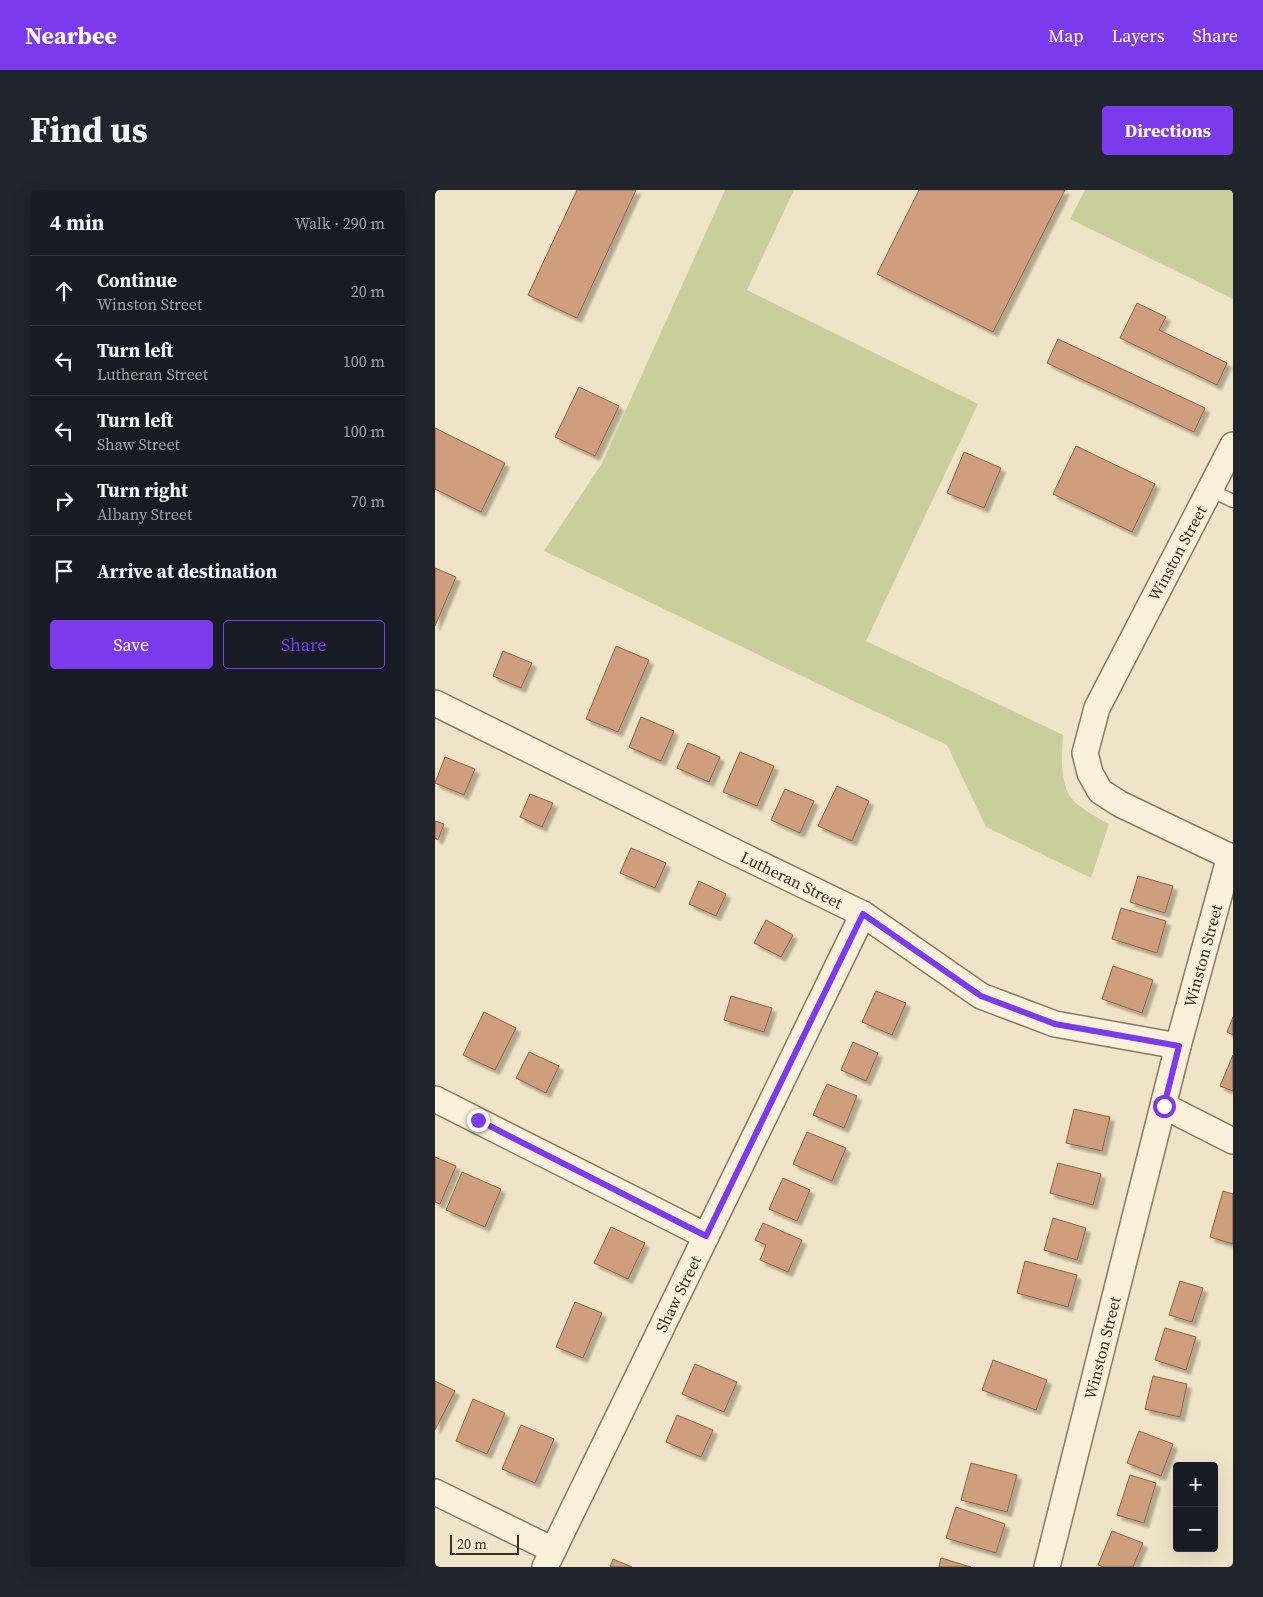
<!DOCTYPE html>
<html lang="en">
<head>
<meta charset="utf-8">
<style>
  :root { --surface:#171b24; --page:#20242c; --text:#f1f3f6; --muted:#9ea1a6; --line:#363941; --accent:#7c3aed }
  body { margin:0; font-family:"Source Serif 4",serif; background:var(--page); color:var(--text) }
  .controls { position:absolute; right:15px; bottom:15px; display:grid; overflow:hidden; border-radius:5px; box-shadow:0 5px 20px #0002 }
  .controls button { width:45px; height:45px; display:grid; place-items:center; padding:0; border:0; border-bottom:1px solid var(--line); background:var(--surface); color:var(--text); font:25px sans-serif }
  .scale { position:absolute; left:15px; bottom:12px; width:69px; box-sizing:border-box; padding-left:5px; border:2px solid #3d2e20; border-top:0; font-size:14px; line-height:18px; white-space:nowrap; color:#3d2e20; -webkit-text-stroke:4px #f7eed8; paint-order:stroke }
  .stop { position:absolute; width:15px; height:15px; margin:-11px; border:4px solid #7c3aed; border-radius:50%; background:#fff }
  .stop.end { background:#7c3aed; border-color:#fff; box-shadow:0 1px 5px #0008 }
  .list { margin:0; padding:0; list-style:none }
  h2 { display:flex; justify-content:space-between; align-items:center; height:65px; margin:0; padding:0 20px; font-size:21px }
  h2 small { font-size:16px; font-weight:400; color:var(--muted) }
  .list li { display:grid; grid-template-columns:32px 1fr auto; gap:15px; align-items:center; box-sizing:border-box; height:70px; padding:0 20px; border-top:1px solid var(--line) }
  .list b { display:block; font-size:19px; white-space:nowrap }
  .list p { margin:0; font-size:16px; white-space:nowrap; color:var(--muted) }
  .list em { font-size:16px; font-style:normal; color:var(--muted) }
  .actions { display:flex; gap:10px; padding:15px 20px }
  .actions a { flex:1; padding:11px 0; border:1px solid var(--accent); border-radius:5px; text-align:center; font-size:18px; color:var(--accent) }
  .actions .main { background:var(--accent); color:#fff }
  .icon { flex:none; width:28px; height:28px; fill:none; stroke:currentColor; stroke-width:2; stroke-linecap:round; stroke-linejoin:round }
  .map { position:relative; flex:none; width:798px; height:1377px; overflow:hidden; border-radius:5px }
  header { display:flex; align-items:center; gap:30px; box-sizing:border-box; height:70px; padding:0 25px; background:var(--accent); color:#fff }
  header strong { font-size:24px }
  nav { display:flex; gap:28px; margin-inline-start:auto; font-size:18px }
  .intro { display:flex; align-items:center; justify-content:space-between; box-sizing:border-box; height:120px; padding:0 30px }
  h1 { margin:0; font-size:35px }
  .button { padding:12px 22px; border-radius:5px; background:var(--accent); color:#fff; font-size:18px; font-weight:700 }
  main { display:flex; gap:30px; padding:0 30px }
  aside { flex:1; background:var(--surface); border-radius:5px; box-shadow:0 5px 20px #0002 }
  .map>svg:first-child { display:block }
</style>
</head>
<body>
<header>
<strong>Nearbee</strong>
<nav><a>Map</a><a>Layers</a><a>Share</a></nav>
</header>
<div class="intro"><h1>Find us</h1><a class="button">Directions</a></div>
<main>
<aside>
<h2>4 min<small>Walk · 290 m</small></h2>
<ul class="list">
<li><svg class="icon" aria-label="ahead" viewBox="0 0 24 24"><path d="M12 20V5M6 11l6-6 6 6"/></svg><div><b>Continue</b><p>Winston Street</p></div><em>20 m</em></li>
<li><svg class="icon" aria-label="left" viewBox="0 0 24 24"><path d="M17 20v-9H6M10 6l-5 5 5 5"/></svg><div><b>Turn left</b><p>Lutheran Street</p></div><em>100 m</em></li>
<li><svg class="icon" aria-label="left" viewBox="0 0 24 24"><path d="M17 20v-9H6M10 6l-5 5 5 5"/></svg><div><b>Turn left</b><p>Shaw Street</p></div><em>100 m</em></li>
<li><svg class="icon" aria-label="right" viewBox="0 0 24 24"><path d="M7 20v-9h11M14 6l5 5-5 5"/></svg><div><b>Turn right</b><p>Albany Street</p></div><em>70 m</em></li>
<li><svg class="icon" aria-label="arrive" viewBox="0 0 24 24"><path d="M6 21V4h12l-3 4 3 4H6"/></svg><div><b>Arrive at destination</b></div></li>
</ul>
<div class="actions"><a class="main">Save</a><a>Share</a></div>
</aside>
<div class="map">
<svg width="798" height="1377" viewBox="0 0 798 1377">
  <defs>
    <filter id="shadow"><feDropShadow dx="4.5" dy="4.5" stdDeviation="1" flood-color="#0004"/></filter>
  </defs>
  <rect width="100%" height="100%" fill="#f0e4c8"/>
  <!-- green -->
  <g fill="#c9cf9b">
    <path d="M290 0H359L312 100 543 214 431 451 628 545C627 564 625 585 633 603 639 616 662 627 674 634L656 688 551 637 512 555 433 518 109 361 167 273Z"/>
    <path d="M650 0H798V109L635 29Z"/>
  </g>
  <!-- building -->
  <g fill="#cf9f7d" stroke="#8d5f41" filter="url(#shadow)">
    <path d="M142 0H201L142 128 93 105Z"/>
    <path d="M484 0H630L558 142 442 84Z"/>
    <path d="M702 113 731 127 724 140 792 173 782 195 685 148Z"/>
    <path d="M623 149 770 218 759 242 612 173Z"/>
    <path d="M144 197 184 216 160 266 120 247Z"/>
    <path d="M0 238 70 273 46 322 0 299Z"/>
    <path d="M641 256 720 294 697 342 618 304Z"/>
    <path d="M529 262 566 278 549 318 512 303Z"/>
    <path d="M0 378 21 387 0 436Z"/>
    <path d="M181 456 214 470 183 542 151 529Z"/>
    <path d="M68 461 97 473 86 498 58 486Z"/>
    <path d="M206 527 239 541 226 571 194 557Z"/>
    <path d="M253 553 285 567 274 592 242 578Z"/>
    <path d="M305 562 339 576 322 616 288 602Z"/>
    <path d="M10 567 40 579 29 605 0 593Z"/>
    <path d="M402 596 434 611 417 651 383 636Z"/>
    <path d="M350 599 379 611 365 643 336 630Z"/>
    <path d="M95 604 118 613 107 637 85 627Z"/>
    <path d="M0 631 9 634 3 650 0 648Z"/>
    <path d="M196 658 231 673 220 698 185 683Z"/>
    <path d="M703 686 738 696 730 723 695 712Z"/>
    <path d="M264 691 291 704 281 726 254 714Z"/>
    <path d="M686 718 731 731 722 763 677 749Z"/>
    <path d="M331 730 358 745 346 767 319 753Z"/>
    <path d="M678 776 718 790 707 823 667 809Z"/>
    <path d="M441 801 471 813 457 845 427 832Z"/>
    <path d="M296 806 337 818 329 842 289 830Z"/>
    <path d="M49 822 81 838 60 880 28 865Z"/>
    <path d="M798 827V845L792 842Z"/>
    <path d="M418 852 443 863 431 891 406 880Z"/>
    <path d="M94 862 124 876 111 903 81 888Z"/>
    <path d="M798 865V901L785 896Z"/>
    <path d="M392 894 422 906 409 938 378 925Z"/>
    <path d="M639 919 675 927 667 961 631 953Z"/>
    <path d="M372 942 411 958 397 991 358 974Z"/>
    <path d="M0 967 21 976 5 1014 0 1012Z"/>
    <path d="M623 973 666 984 658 1015 615 1003Z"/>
    <path d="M27 982 66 999 50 1037 11 1020Z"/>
    <path d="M348 988 375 1000 362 1031 334 1019Z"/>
    <path d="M788 1001 798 1004V1054L775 1047Z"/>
    <path d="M618 1028 651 1038 642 1070 609 1060Z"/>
    <path d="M328 1033 367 1050 353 1082 325 1070 331 1055 320 1050Z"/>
    <path d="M176 1037 210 1053 193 1089 159 1073Z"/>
    <path d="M590 1071 642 1085 633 1117 582 1103Z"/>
    <path d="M745 1091 768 1098 757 1132 734 1125Z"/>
    <path d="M140 1112 167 1123 148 1168 121 1157Z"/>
    <path d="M730 1138 761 1147 751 1180 720 1170Z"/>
    <path d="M558 1170 612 1190 601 1220 547 1200Z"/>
    <path d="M260 1174 302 1192 289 1222 247 1204Z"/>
    <path d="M718 1186 752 1194 745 1227 710 1219Z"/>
    <path d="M0 1191 20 1201 0 1240Z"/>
    <path d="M38 1209 70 1223 52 1264 21 1251Z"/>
    <path d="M242 1225 278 1240 266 1267 231 1252Z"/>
    <path d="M86 1235 119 1249 100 1293 67 1279Z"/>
    <path d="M704 1241 738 1254 726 1286 692 1273Z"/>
    <path d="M536 1273 582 1285 572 1322 526 1310Z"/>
    <path d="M695 1285 721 1293 709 1333 682 1325Z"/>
    <path d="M521 1317 570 1334 561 1363 511 1348Z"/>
    <path d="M677 1341 708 1353 698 1377H669L663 1375Z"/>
    <path d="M506 1368 536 1377H504Z"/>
    <path d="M178 1369 197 1377H175Z"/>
  </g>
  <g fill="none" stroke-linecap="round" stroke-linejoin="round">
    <!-- lane casing -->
    <g stroke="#8d765c" stroke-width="15">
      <path id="lane" d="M775 300 798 311"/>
    </g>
    <!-- street casing -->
    <g stroke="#8d765c" stroke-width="28">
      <g id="street">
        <path d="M798 255 662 518 650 563 655 583 665 601 685 614 798 668"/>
        <path id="s1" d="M0 513 298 661 428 724 546 806 620 834 743 856"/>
        <path d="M0 909 271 1046"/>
        <path d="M729 916 798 951"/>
        <path d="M0 1302 118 1360"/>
        <path id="s2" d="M110 1377 428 724"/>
        <path id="s3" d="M612 1377 743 856 795 666"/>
      </g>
    </g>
    <!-- lane -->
    <use href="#lane" stroke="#faf1dc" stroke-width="12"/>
    <!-- street -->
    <use href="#street" stroke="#faf1dc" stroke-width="25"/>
  </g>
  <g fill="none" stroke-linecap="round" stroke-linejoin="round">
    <!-- route -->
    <path stroke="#7c3aed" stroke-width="6" d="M43 930 271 1046 428 724 546 806 620 834 744 856 729 916"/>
  </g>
  <g text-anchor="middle" stroke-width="4" stroke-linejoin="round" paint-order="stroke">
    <!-- street labels -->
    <g font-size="16" fill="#3d2e20" stroke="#f7eed8">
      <text transform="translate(742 363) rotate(-62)" y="6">Winston Street</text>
      <text dy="6" stroke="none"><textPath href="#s1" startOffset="398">Lutheran Street</textPath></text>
      <text dy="6" stroke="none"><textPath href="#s3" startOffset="631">Winston Street</textPath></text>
      <text dy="6" stroke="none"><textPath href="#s2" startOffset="304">Shaw Street</textPath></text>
      <text dy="6" stroke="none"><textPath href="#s3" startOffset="226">Winston Street</textPath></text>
    </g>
  </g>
</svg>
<div class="controls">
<button>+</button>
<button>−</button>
</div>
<div class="scale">20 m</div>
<div class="stop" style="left:729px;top:916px"></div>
<div class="stop end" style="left:43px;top:930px"></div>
</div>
</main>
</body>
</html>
